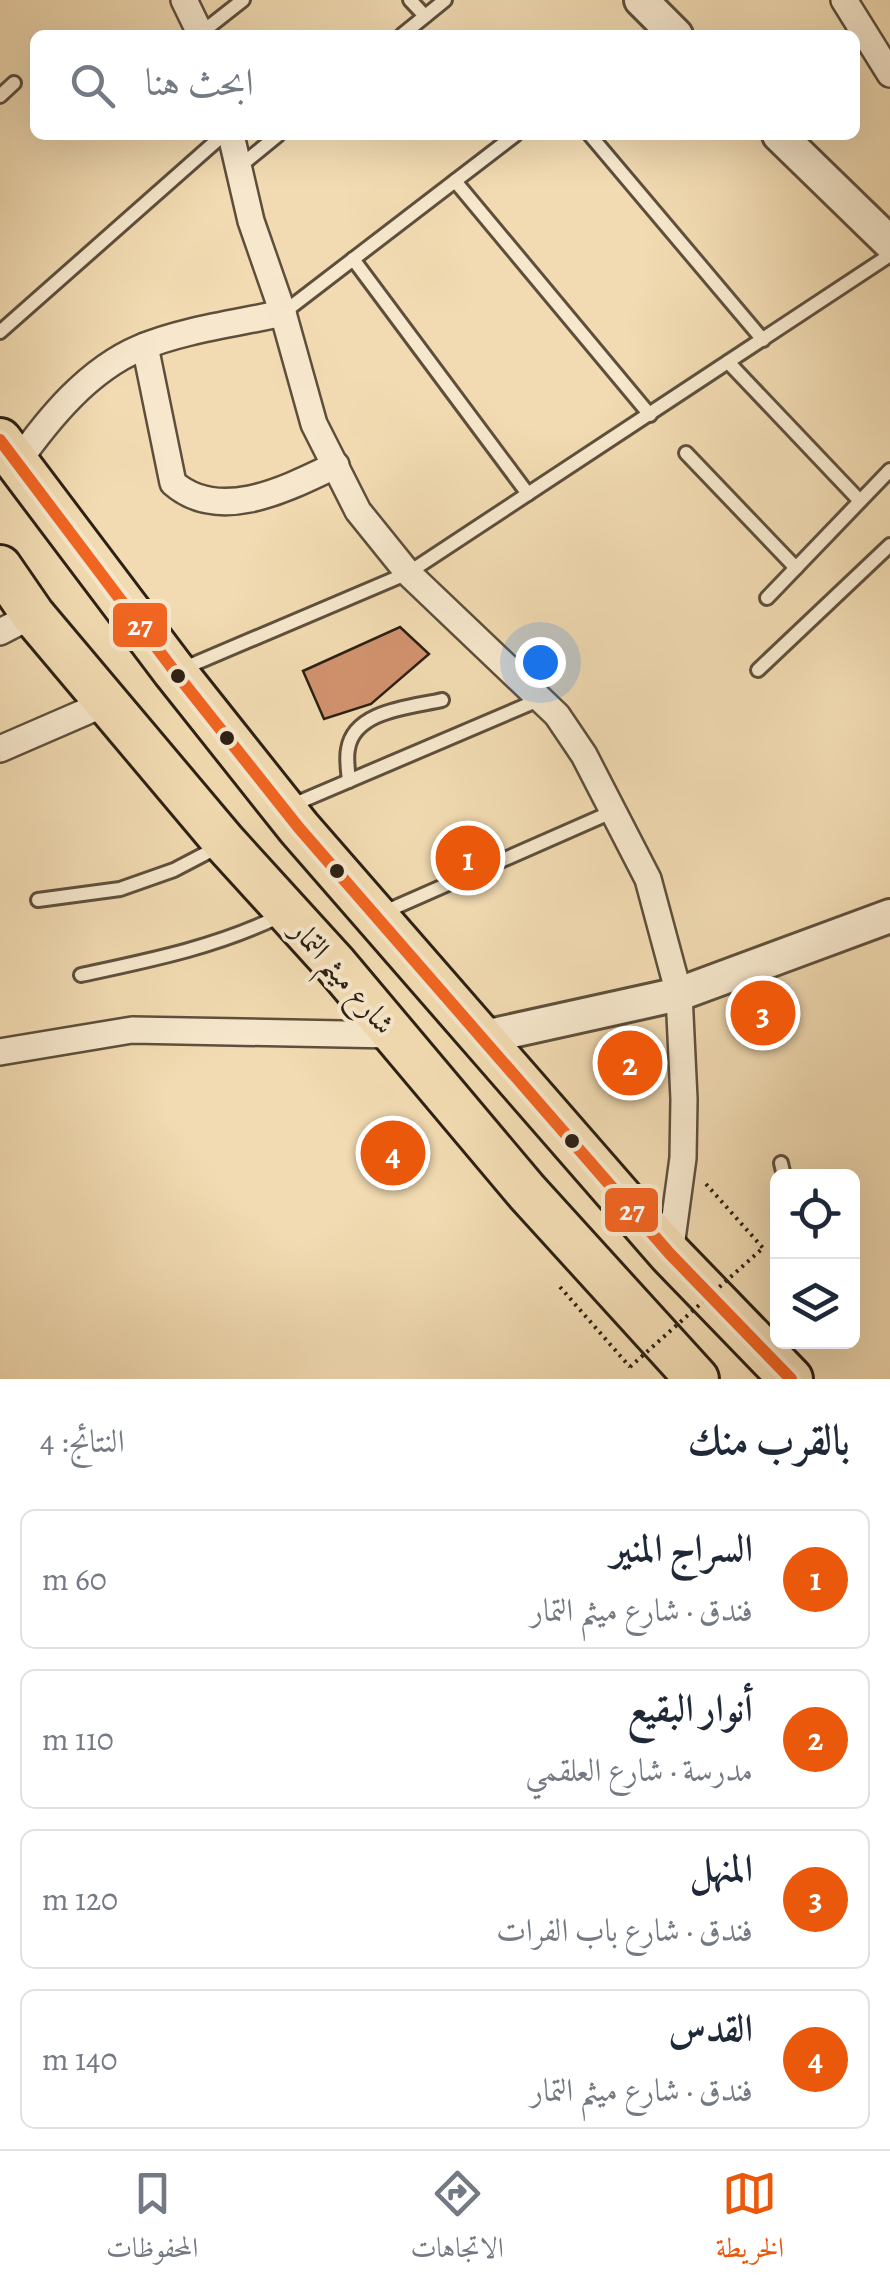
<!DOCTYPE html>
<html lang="ar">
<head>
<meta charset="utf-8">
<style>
  :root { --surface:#fff; --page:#f6f6f7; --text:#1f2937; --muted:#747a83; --line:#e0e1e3; --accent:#ea580c }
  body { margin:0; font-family:Alegreya,Amiri,serif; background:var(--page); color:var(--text); direction:rtl }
  .controls { position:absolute; right:30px; bottom:30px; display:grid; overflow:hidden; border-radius:15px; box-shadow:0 10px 40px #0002 }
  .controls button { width:90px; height:90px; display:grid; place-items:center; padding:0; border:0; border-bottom:2px solid var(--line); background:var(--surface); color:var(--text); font:50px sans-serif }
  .you { position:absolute; left:540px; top:662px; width:35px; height:35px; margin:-25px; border:8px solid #fff; border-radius:50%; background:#1a73e8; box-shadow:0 0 0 15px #1a73e833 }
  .badge { display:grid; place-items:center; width:65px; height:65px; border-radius:50%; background:var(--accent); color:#fff; font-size:32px; font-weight:700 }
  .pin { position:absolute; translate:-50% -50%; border:5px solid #fff; box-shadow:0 2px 10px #0006 }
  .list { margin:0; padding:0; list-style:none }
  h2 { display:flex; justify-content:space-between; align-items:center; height:130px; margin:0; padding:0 40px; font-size:42px }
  h2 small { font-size:32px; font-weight:400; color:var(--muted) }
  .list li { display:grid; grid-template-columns:65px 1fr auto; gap:30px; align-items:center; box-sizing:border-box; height:140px; margin:0 20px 20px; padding:0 20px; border:2px solid var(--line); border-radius:15px }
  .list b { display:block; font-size:38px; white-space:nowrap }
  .list p { margin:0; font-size:32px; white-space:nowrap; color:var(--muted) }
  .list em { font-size:32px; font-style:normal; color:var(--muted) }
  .icon { flex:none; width:55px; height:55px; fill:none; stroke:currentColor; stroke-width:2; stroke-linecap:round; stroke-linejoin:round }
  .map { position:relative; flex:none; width:890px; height:1379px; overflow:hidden; direction:ltr }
  .search { position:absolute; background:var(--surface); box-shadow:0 10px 40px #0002; left:30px; right:30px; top:30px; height:110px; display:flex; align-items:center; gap:25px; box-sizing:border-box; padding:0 35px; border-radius:15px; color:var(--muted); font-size:38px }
  .sheet { height:770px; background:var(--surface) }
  nav { display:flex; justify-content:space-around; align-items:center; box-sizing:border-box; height:140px; border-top:2px solid var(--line); background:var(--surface); font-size:28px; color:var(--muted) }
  nav a { display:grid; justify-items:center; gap:5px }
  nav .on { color:var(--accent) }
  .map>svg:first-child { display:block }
</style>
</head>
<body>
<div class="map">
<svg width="890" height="1379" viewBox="0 0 890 1379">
  <rect width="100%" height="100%" fill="#f2dbb2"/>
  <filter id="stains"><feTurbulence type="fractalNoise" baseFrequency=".002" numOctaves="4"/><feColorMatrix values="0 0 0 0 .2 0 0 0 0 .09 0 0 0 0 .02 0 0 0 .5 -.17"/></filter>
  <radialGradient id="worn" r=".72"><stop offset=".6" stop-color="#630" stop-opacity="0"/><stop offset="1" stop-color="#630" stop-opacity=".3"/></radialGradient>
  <!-- building -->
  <path fill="#d2936f" stroke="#2c2014" stroke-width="2.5" d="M400 627 429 654 371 704 324 719 303 671Z"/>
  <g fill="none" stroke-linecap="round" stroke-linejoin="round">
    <!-- service casing -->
    <g stroke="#5e4f3c" stroke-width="18">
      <g id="service">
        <path d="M410 0 425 16"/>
        <path d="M201 33 243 0"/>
        <path d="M402 35 445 0"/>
        <path d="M0 96 14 83"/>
        <path d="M590 135 763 340"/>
        <path d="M239 167 278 135"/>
        <path d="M455 181 650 415"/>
        <path d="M353 259 528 494"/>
        <path d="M283 313 515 135"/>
        <path d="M0 332 223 135"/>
        <path d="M728 362 860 501"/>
        <path d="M686 453 796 568"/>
        <path d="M767 598 890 470"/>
        <path d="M182 669 408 573 890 255"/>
        <path d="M758 670 890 545"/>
        <path d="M349 781C348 771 346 758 348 749 354 710 412 707 442 700"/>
        <path d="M290 806 541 699"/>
        <path d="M38 900 120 889 174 870 218 847"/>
        <path d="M382 913 614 811"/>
        <path d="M81 975C151 960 216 947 280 916"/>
        <path d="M781 1163 784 1176"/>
      </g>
    </g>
    <!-- minor casing -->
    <g stroke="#5e4f3c" stroke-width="30">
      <g id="minor">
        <path d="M184 0 201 35"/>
        <path d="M844 0 890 74"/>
        <path d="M231 135 251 221 283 313 314 424 358 511 408 573 557 715 584 755 648 879 679 994 684 1099 683 1158 670 1254"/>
        <path d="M145 346 173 483C220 524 288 488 336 465"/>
        <path d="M17 463C49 418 88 370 140 348 182 330 238 323 283 313"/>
        <path d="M0 632 33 615"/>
        <path d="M0 749 106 703"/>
        <path d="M0 1052 132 1030 393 1035"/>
      </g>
    </g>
    <!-- tertiary casing -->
    <g stroke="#5e4f3c" stroke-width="38">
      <g id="tertiary">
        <path d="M641 0 676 35"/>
        <path d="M779 135 890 243"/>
        <path d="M480 1038 679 994 890 916"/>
      </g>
    </g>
    <!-- trunk casing -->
    <g stroke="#2c2014" stroke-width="48">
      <g id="trunk">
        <path d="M0 440 175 672 299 828 670 1254 791 1379"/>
        <path d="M0 567 33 615 225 843 336 965 527 1192 697 1379"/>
      </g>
    </g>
    <!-- path -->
    <g stroke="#2c2014" stroke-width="4" stroke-dasharray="2.5 5" stroke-linecap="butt">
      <path d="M706 1184 763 1248"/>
      <path d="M560 1287 630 1367"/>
    </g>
    <!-- service -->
    <use href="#service" stroke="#f7e8cd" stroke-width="12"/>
    <!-- minor -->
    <use href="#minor" stroke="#f7e8cd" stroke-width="25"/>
    <!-- tertiary -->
    <use href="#tertiary" stroke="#f7e8cd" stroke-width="32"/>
    <!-- trunk -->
    <use href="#trunk" stroke="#f2dbb2" stroke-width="42"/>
    <!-- path-bridge -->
    <path stroke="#2c2014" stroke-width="4" stroke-dasharray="2.5 5" stroke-linecap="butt" d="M630 1367 763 1248"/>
    <!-- bus-1 casing -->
    <g stroke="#f7e8cd" stroke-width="20">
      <path id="bus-1" d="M0 440 175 672 299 828 670 1254 791 1379"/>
    </g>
    <!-- bus-1 -->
    <use href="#bus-1" stroke="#f26522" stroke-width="12"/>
  </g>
  <!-- markers -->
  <g fill="#2c2014" stroke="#f7e8cd" stroke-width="4">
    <circle cx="178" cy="676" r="9"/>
    <circle cx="227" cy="738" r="9"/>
    <circle cx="337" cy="871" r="9"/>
    <circle cx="572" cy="1141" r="9"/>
  </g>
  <g text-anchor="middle" stroke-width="8" stroke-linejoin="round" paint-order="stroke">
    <!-- street labels -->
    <g font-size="30" fill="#2c2014" stroke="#f7e8cd">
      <text transform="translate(343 977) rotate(49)" y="10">شارع ميثم التمار</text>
    </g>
  </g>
  <g stroke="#f7e8cd" stroke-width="4">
    <rect x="111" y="601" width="58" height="48" rx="10" fill="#f26522"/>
    <rect x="603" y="1186" width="57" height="48" rx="10" fill="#f26522"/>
  </g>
  <g font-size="28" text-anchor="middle" font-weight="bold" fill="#fff">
    <text x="140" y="635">27</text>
    <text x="632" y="1220">27</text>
  </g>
  <rect width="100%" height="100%" filter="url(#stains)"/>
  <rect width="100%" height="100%" fill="url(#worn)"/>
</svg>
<div class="controls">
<button><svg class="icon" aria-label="locate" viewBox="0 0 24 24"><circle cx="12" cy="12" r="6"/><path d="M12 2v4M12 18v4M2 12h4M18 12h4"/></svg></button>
<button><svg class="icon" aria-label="layers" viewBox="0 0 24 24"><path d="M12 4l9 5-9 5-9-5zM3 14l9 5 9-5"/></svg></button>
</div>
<div class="you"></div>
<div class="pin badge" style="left:468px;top:858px">1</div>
<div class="pin badge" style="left:630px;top:1063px">2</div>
<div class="pin badge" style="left:763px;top:1013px">3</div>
<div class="pin badge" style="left:393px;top:1153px">4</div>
<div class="search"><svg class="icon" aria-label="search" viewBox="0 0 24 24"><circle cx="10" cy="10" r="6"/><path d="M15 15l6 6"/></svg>ابحث هنا</div>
</div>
<section class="sheet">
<h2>بالقرب منك<small>النتائج: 4</small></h2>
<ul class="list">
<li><span class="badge">1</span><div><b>السراج المنير</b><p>فندق · شارع ميثم التمار</p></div><em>60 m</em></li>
<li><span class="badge">2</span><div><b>أنوار البقيع</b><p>مدرسة · شارع العلقمي</p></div><em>110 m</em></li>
<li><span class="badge">3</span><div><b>المنهل</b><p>فندق · شارع باب الفرات</p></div><em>120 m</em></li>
<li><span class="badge">4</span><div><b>القدس</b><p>فندق · شارع ميثم التمار</p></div><em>140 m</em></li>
</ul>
</section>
<nav>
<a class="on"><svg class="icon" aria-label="map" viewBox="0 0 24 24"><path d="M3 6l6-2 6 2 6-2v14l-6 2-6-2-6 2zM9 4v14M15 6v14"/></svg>الخريطة</a>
<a><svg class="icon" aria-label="directions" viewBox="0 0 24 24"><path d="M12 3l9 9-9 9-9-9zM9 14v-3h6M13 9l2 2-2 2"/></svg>الاتجاهات</a>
<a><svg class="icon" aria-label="saved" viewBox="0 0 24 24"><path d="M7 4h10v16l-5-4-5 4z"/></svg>المحفوظات</a>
</nav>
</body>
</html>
